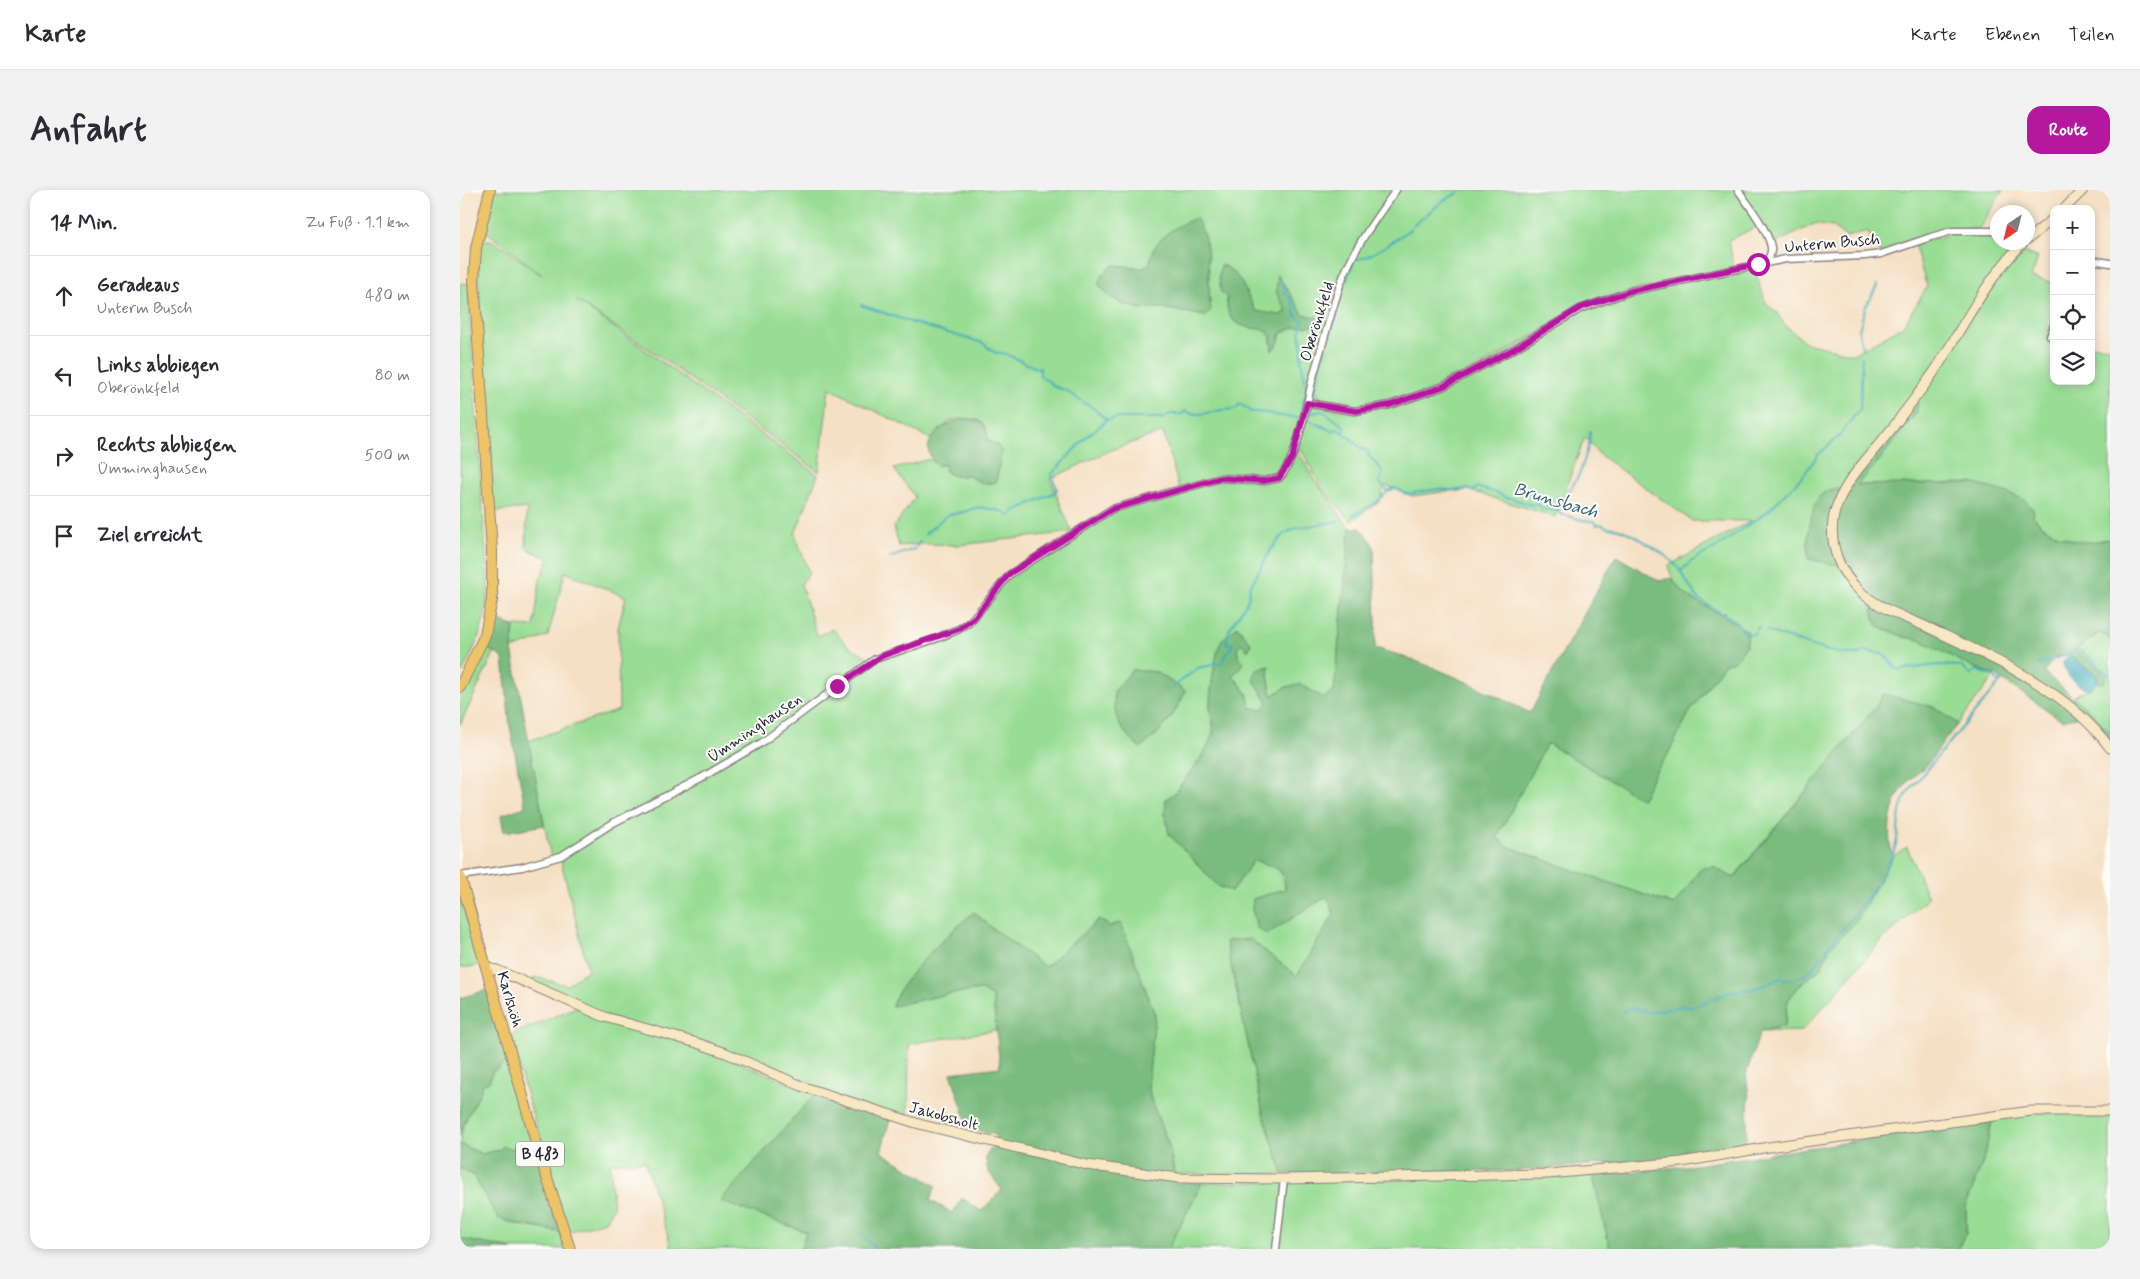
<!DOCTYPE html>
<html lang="de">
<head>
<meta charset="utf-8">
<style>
  :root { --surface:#fff; --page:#f2f2f3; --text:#2b2b33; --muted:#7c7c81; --line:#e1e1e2; --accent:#b5179e }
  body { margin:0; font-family:Mynerve,sans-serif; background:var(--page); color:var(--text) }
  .controls { position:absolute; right:15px; top:15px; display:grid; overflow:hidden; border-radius:10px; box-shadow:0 2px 8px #0003 }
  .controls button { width:45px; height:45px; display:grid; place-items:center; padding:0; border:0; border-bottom:1px solid var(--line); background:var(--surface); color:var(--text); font:25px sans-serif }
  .compass { position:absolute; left:1530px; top:15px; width:45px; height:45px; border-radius:50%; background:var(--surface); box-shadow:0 2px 8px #0003; rotate:215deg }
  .stop { position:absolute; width:15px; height:15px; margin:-11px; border:4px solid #b5179e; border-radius:50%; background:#fff }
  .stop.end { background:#b5179e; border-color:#fff; box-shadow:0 1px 5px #0008 }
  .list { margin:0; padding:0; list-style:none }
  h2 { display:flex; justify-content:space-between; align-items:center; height:65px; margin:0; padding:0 20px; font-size:21px }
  h2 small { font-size:16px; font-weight:400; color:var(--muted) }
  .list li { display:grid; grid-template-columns:32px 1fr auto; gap:15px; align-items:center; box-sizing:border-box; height:80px; padding:0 20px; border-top:1px solid var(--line) }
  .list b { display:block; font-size:19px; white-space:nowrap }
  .list p { margin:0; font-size:16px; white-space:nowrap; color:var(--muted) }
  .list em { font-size:16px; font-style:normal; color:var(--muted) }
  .icon { flex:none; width:28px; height:28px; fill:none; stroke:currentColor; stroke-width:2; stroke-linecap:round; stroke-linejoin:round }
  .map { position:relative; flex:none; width:1650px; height:1059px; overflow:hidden; border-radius:15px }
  header { display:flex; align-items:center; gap:30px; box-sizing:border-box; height:70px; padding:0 25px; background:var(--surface); border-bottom:1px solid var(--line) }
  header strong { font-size:24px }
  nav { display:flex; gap:28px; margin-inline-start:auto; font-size:18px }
  .intro { display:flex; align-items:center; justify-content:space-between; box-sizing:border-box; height:120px; padding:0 30px }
  h1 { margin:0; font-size:35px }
  .button { padding:12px 22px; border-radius:15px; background:var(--accent); color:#fff; font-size:18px; font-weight:700 }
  main { display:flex; gap:30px; padding:0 30px }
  aside { flex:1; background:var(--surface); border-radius:15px; box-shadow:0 2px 8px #0003 }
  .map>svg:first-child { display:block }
</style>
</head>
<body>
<header>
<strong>Karte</strong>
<nav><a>Karte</a><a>Ebenen</a><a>Teilen</a></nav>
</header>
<div class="intro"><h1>Anfahrt</h1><a class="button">Route</a></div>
<main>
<aside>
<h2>14 Min.<small>Zu Fuß · 1.1 km</small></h2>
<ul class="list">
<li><svg class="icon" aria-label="ahead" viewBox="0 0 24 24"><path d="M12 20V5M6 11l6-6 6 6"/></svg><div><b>Geradeaus</b><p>Unterm Busch</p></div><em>480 m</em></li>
<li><svg class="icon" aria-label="left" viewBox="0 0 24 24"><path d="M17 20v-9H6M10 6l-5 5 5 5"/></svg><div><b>Links abbiegen</b><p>Oberönkfeld</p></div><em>80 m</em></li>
<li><svg class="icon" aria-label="right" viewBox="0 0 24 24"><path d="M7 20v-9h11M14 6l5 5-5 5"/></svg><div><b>Rechts abbiegen</b><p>Ümminghausen</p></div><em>500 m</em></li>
<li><svg class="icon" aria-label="arrive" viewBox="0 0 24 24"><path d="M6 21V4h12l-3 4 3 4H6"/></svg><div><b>Ziel erreicht</b></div></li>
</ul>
</aside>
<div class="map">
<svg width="1650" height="1059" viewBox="0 0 1650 1059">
  <rect width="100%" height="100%" fill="#fdfcf7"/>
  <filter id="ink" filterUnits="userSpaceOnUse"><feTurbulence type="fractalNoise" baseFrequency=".02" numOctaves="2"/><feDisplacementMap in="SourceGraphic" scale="10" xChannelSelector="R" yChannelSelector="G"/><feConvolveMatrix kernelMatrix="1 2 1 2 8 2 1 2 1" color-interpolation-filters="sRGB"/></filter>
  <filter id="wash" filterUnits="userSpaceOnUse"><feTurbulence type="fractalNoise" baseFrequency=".0096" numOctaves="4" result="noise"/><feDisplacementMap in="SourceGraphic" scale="20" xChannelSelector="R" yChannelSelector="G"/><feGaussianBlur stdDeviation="1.12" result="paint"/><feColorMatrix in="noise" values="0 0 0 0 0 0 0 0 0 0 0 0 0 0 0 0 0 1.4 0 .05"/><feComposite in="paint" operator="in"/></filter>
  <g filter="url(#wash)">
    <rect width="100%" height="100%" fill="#f5e0c4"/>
    <!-- green -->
    <g fill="#99dd94" stroke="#5e8068" fill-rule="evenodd">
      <path d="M35 0H934L894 58 879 95 851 191 831 268 821 285 814 289 820 288C829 278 833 269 835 255L852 287 890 338 874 502 863 508 840 494 826 497 812 506 808 485 809 476 796 481 794 490 808 513 801 520 790 517 787 503 772 484 779 480 784 473 778 466 777 458 782 453 788 461 791 454 777 437C773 442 767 445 763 450 756 459 749 504 750 517 750 526 755 533 753 543 747 565 727 585 714 604L706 609 705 623 709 644 759 697 772 701 794 670C814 678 822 674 825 699L793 709 792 719 797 738 807 744 867 706 874 724 837 787 790 749 777 751 770 750 766 752 803 923 823 984H715L709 956 691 910 688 893 695 825 661 733 649 736 639 729 585 777 532 738 514 722C491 742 441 787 432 816L488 804 522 800 533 808 536 840 449 854 448 925 446 927H437L344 897 266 863 237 853 145 827 72 794 74 787 107 795 128 780 101 671 91 668 68 551 159 520 158 438 166 407 105 382 88 446 52 459 54 436 74 437 80 389 89 369 66 358 67 318 32 322 21 150 18 74 22 49 33 51 82 85 24 40ZM736 29C754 56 746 89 751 120L745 126 702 118 681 119 662 114 649 106 639 95C639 86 647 80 654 75L683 78 690 73C692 49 715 36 736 29ZM761 75C782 82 785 104 796 122L819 125 827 122 816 102 818 86 843 124 858 128V135L835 137 821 143 818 154 812 160 811 147 806 140C781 136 765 136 767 107L761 102 759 87ZM116 110 200 167 359 282 369 198 471 249C475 243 485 235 491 231 498 228 517 227 522 233 527 237 527 245 528 251L537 255 542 262 536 292C525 295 516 291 507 285 499 287 493 287 486 282L484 274 478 276 469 269 434 279 455 307 434 337 439 356 462 354 499 355 612 342 590 289 649 261 703 242 719 298 761 287 794 290 771 288 756 289 652 319 549 385 514 428 499 439 422 466 397 482 412 469 388 456 373 439 357 446 341 394 349 383 335 344 358 285ZM672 480 697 482 725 502C715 526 700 543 680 558 658 537 655 532 654 502Z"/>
      <path d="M936 0H1543L1519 39 1489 40 1421 64 1407 41 1386 47 1373 37 1354 34 1310 56 1300 35 1269 50 1274 80 1171 101 1120 119 982 197 930 215 895 221 847 213 889 74Z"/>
      <path d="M1494 43H1537L1538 52 1561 53 1475 176 1393 286 1379 299 1376 298 1361 305 1350 335 1347 353 1377 375 1412 414 1414 429 1444 447 1460 450 1508 475 1535 485 1498 534 1474 517 1423 504 1416 517 1273 688 1254 677 1241 678 1215 715 1140 690 1047 656 1037 647 1087 553 1182 608 1194 584 1208 564 1229 523 1265 473 1275 471 1286 456 1288 442C1277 434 1266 427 1254 421 1230 408 1217 405 1208 376L1291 331H1232L1140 265 1125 247 1095 327 1005 299 952 306 925 295 919 312 891 331 862 299 838 253 849 215 895 223 983 199 1120 120 1173 103 1294 78 1306 113 1317 123 1324 134 1346 153 1393 164 1443 136 1467 97 1454 54Z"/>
      <path d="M1558 60 1578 68 1571 87 1594 93V125L1586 148 1594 150V191H1631V155L1650 157V349C1640 350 1627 354 1618 351 1602 348 1583 339 1573 326L1511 293 1396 295 1417 273 1456 223 1454 211 1503 134Z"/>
      <path d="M0 93 9 94 10 135 28 396C26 435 19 448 2 483L0 484Z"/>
      <path d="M1639 443 1650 448V543L1613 506 1631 498 1638 491 1641 494 1612 461Z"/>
      <path d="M24 456 35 461 0 535V506Z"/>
      <path d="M1447 657 1468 708 1420 752 1342 841 1300 842 1325 836 1328 810 1342 793 1361 778 1369 759 1397 730 1433 666Z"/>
      <path d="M0 705 19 774 14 777H0Z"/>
      <path d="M116 817 237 855 355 904 261 1011 346 1042 341 1059H212L185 971 150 973 153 1017 145 1031 108 1042 49 846Z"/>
      <path d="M48 871 74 955C57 960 40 958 22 964L0 954C0 932 17 914 23 894L29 891 32 882Z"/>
      <path d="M1650 921V1059H1497L1506 1043V1015L1525 966 1533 925Z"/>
      <path d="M0 978 13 985 38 1028 58 1035 100 1042 106 1059H53L0 1049Z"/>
      <path d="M1133 986 1150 1059H708L742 993Z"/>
    </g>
    <!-- forest -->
    <g fill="#7abc7e" stroke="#4e6f5c">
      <path d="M736 28C754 57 746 89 751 120L746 126 702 118 681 119 662 114 649 106 639 95C639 86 647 80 654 75L683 78 690 73C692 49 715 36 736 28Z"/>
      <path d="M761 75C782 82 785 104 796 121L819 125 827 122 816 102 818 85 843 124 858 128V135L835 137 821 143 818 154 812 161 811 147 806 140C781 136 766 136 767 107L761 102 759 87Z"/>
      <path d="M1453 210 1458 213 1456 223 1417 273 1397 295 1511 293 1549 303 1566 311 1574 321 1573 326C1583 339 1602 348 1618 351 1627 354 1640 350 1650 349V448L1639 443 1613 461C1623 467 1646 478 1645 492L1639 493 1638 486 1616 471 1610 464 1595 467 1584 482 1634 525 1650 543V557L1620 526 1602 530 1535 485 1508 475 1460 450 1444 447 1418 436 1414 429 1412 414 1377 375 1348 369C1347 354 1350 318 1360 306 1363 303 1367 301 1370 299L1384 301Z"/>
      <path d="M505 229C523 230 526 233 528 251L537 255 542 262 536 292C525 295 516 291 507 285 495 288 487 286 484 274L478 276C453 254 482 233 505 229Z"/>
      <path d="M890 338H900L907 345 914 357 916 433 915 458C970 473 1019 497 1070 523L1156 366 1199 391 1212 388C1225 408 1235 410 1255 421 1266 427 1277 434 1288 442L1286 456 1275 471 1265 473 1229 523 1208 564 1194 584 1182 609 1087 553 1037 647 1047 656 1065 663 1214 715 1241 678 1254 677 1274 688 1416 517 1423 504 1474 517 1498 534C1487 545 1480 559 1470 571 1465 578 1459 582 1453 587 1432 603 1424 642 1433 666L1397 730 1369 759 1361 778 1342 793 1328 810 1325 836 1300 842 1286 884 1289 907 1285 959 1213 968 1054 981 823 984 803 923 766 752C772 749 782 750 790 749L837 786 874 724 867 706 807 744 797 738 792 719 793 709 825 699V687L818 678 794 670 772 701 759 697 709 644 705 623 706 609 714 604C727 585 747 565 753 543 755 533 750 526 750 517 750 504 755 458 763 449 767 444 773 442 777 436L791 453 788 461 782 453 777 458 778 466 784 473 779 480 772 485 787 503 790 517 801 520 808 513 794 490 795 481 809 476 808 485 812 506 826 497 840 494 863 508 874 502Z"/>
      <path d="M37 397 40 398 39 431 54 436 52 459 84 635 44 642 41 625 65 617 50 536 43 468 24 456 33 430Z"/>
      <path d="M672 480 697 482 725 501C715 526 700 543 680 558 658 537 655 532 654 502Z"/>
      <path d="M514 722 532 738 585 777 639 729 649 736 661 733 695 825 688 893 691 910 709 956 715 992 742 993 708 1059H341L346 1042 260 1011 355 904 430 929 421 962 476 996 470 1010 492 1023 502 1008 521 1021 542 1000 528 981 525 966 534 956 536 945 509 938 491 883 540 877 533 808 522 800 488 804 432 816C441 787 490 742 514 722Z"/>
      <path d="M27 800 48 871 32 882 29 892 23 894C18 911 2 930 0 947V808Z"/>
      <path d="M1532 930 1525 966 1506 1015V1043L1497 1059H1150L1133 986 1236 975Z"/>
      <path d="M0 954 22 964 39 960 43 956 55 960 58 956 74 955 100 1042 58 1034 38 1028 13 985 0 978Z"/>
      <path d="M0 1049 53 1059H0Z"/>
    </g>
    <!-- water -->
    <path fill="#3eabbc" stroke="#30667c" d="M1610 464 1616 471 1638 486C1634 513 1604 489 1603 472Z"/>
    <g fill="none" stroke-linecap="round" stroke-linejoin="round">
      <!-- stream -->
      <g stroke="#3eabbc" stroke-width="2">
        <path d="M954 35 984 10 998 3"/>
        <path d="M819 89 824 97 825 104 831 108 836 126 843 131 840 142 842 162 841 170 847 200 841 219"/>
        <path d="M401 115 453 133 523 153 534 162 546 164 578 179 580 178V186L590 192 593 196 605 200 623 212 624 214H628L647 230"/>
        <path d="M867 154 884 97 895 69C906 71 942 46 951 38"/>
        <path d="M1402 159 1399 140 1405 118 1418 94"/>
        <path d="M861 210 856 201V195L866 159"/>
        <path d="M852 223 863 221 885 237 884 242"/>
        <path d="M846 229 873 241 876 239C888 242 900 261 908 261V265L923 282 919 292 928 301 935 298 946 304 977 299 1000 301 1008 299 1013 302 1017 297C1027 301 1037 302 1047 308H1051L1071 315 1079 314 1082 319 1098 321 1100 324C1111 326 1123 332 1133 331L1137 335 1141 334 1148 338C1162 334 1209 366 1218 378 1226 388 1231 401 1240 410 1245 414 1257 420 1263 424L1265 422V424L1275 431 1286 445 1294 444 1298 437 1300 438"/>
        <path d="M1098 321 1120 283 1129 255 1130 241"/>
        <path d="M892 326 917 312 928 301"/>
        <path d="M465 344 487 325 504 322 512 319 519 317 541 321 550 326 554 321 596 302 597 299 591 285 625 248 647 230 657 228H704L710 224H722L725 221C738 228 752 221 763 220 769 219 771 220 777 218L779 214 788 219 790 222C806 220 821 229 839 227"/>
        <path d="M429 368C438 365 445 362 455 359L460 351"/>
        <path d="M1220 382 1232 371 1260 355 1308 321 1342 287 1358 265 1379 246 1400 219 1402 168"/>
        <path d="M1307 441 1368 461 1385 464H1399L1405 461 1423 464 1438 480 1477 475 1501 476 1510 485 1516 480 1533 486 1539 492"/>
        <path d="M1578 475 1619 460 1633 470 1650 487"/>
        <path d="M712 498 738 478 761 473 773 454H766L769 440 788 410 790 397 811 359 824 344 836 338 879 331"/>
        <path d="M1163 821 1172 818 1190 822 1221 816H1235L1272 801 1294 799 1321 788C1329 791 1338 790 1346 784 1359 776 1364 760 1374 749 1396 724 1419 694 1433 664 1442 643 1434 623 1448 602L1542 490"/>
        <path d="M401 1044 416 1059"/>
      </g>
    </g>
  </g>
  <g filter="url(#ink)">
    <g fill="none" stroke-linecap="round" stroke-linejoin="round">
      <!-- street casing -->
      <g stroke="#8c8180" stroke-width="9">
        <g id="street">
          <path d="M1278 0C1288 14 1308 40 1311 57 1312 63 1309 68 1306 72"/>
          <path d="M1631 70 1650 73"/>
          <path d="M1590 146 1594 136"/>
          <path d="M847 213 895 221 930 215 982 197 1054 159 1120 119 1171 101 1326 69 1405 66 1421 64 1471 47 1492 41H1538"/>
          <path d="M0 686 62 677 101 666 153 633 241 588 301 553 415 469 478 448 499 439 510 432 549 385 652 319 761 288 804 291 819 288C837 270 846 217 852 191 861 159 870 127 880 95 893 59 914 31 936 0"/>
          <path d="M816 1059 824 989"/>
        </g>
      </g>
      <!-- secondary casing -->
      <g stroke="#8c8180" stroke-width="11">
        <g id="secondary">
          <path d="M1604 19 1623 0"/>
          <path d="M1568 49 1594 28"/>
          <path d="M1564 52C1527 88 1505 133 1478 176 1467 193 1454 209 1442 225 1423 253 1393 279 1379 310 1366 338 1373 373 1394 395 1413 417 1443 426 1469 438 1533 468 1607 499 1650 558"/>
          <path d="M26 778 37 780 145 827 237 853 266 863 344 897 459 934 627 975 718 988 824 989 1088 984 1222 972 1315 956 1571 921H1650"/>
        </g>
      </g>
      <!-- primary casing -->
      <g stroke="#8c8180" stroke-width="12">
        <g id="primary">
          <path d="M0 497 25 445 32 409V361L14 90 16 58 30 0"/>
          <path d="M0 686 80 966 110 1059"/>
        </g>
      </g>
      <!-- street -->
      <use href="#street" stroke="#fff" stroke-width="6"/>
      <!-- secondary -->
      <use href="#secondary" stroke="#f8e7c3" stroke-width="9"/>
      <!-- primary -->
      <use href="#primary" stroke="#eec469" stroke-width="10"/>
    </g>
  </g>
  <g fill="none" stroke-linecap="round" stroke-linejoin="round" filter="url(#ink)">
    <!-- route -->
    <path stroke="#b5179e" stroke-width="6" d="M377 496 422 466 499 439 514 428 549 384 652 319 761 288 804 291 819 288 832 268 847 213 896 221 930 215 982 197 1054 159 1120 118 1171 101 1298 74"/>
  </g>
  <g text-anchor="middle" stroke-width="4" stroke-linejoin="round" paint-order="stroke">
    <!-- shield labels -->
    <rect fill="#fdfcf7" stroke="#646373" stroke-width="1" x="56" y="951.5" width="48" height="25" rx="4"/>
    <g font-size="15" font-weight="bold" fill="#22223b">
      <text x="80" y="969">B 483</text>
    </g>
    <!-- street labels -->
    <g font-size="16" fill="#22223b" stroke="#fdfcf7">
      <text transform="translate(1372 52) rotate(-5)" y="6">Unterm Busch</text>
      <text transform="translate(856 131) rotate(-73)" y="6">Oberönkfeld</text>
      <text transform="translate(294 537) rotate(-34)" y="6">Ümminghausen</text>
      <text transform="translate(51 809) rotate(74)" y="6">Karlshöh</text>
      <text transform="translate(484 925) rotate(15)" y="6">Jakobsholt</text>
    </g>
    <!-- water labels -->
    <g font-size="18" font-style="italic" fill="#2f6075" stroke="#fdfcf7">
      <text transform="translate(1096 310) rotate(16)" y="6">Brunsbach</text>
    </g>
  </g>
</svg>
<div class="controls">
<button>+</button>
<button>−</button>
<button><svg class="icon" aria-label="locate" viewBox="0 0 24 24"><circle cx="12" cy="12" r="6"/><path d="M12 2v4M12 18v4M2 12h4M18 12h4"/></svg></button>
<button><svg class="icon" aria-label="layers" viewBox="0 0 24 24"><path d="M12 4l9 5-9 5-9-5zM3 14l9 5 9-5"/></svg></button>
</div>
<svg class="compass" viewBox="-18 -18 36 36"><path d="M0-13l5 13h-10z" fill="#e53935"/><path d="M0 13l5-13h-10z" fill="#7c7c81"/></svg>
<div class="stop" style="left:1298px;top:74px"></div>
<div class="stop end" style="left:377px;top:496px"></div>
</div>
</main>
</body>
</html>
